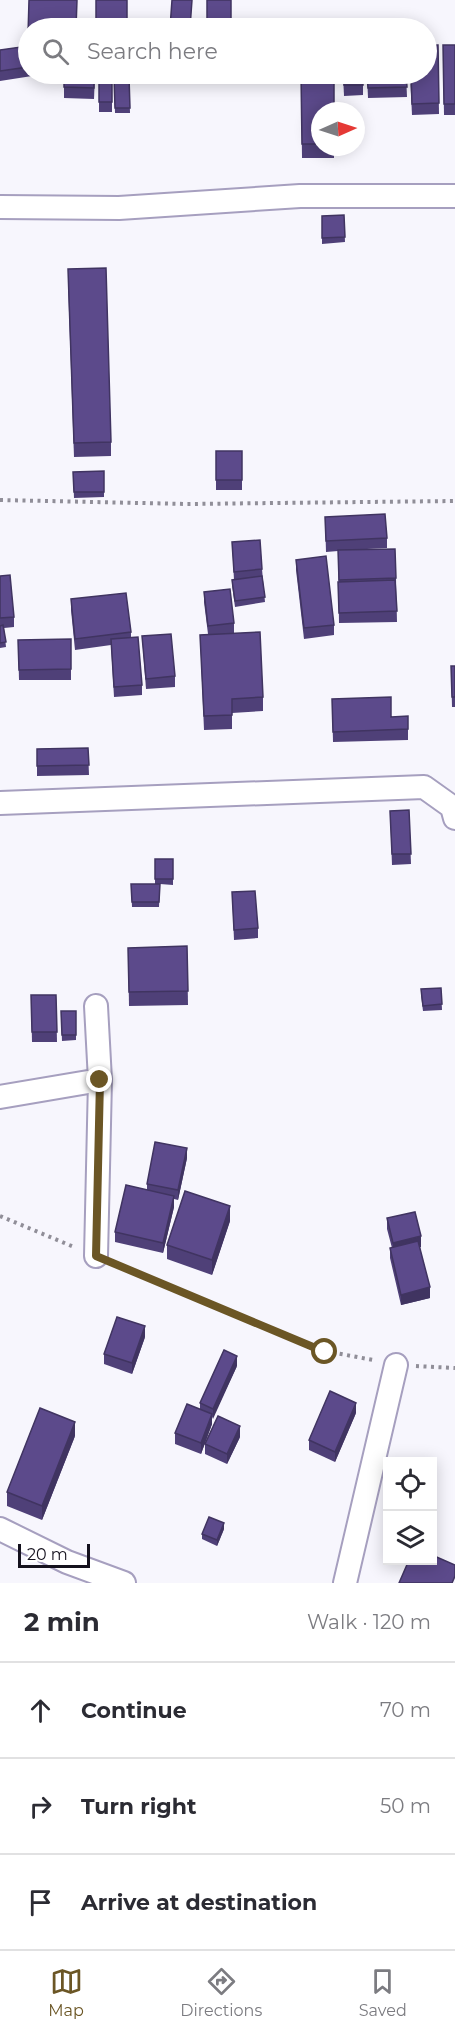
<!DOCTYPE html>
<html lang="en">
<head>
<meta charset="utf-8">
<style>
  :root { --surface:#fff; --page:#f2f2f3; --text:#2b2b33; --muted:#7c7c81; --line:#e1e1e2; --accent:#6b5625 }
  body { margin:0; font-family:Montserrat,sans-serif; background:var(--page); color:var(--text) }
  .controls { position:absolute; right:18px; bottom:18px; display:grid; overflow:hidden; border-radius:0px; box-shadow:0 3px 15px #0003 }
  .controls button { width:54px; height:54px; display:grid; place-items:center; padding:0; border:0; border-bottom:2px solid var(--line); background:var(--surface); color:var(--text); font:30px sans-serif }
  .compass { position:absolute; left:311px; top:102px; width:54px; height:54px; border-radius:50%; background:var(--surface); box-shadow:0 3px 15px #0003; rotate:87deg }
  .scale { position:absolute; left:18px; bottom:15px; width:72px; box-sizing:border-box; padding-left:6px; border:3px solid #14111d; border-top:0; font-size:16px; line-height:21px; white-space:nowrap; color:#14111d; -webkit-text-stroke:4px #fff; paint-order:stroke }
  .stop { position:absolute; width:18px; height:18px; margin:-14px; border:4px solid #6b5625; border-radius:50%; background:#fff }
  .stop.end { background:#6b5625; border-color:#fff; box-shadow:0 2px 6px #0008 }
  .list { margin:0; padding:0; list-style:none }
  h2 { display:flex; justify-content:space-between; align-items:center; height:78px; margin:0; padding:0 24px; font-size:26px }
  h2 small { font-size:20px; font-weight:400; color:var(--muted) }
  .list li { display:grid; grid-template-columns:39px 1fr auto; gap:18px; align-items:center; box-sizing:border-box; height:96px; padding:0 24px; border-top:2px solid var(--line) }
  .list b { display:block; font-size:22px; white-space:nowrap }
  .list em { font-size:20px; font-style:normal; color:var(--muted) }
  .icon { flex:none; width:33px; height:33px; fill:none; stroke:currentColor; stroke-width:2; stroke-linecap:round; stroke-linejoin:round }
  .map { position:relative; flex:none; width:455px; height:1583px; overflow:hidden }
  .search { position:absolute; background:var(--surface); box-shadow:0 3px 15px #0003; left:18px; right:18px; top:18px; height:66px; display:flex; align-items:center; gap:15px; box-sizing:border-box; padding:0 21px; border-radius:33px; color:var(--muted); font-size:22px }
  .sheet { height:366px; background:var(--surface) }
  nav { display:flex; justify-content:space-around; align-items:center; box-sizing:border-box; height:84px; border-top:2px solid var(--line); background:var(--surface); font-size:16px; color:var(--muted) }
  nav a { display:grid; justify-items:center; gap:3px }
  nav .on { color:var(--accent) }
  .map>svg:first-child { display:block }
</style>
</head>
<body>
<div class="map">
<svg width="455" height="1583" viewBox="0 0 455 1583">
  <rect width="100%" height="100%" fill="#f7f6fd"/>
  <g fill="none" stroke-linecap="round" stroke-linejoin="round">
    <!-- street casing -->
    <g stroke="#a69fbf" stroke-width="26">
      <g id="street">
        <path d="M0 207 119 208 300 196H455"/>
        <path d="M0 803 424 787 452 807 455 818"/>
        <path d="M96 1006 100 1080 96 1256"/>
        <path d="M0 1097 100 1080"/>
        <path d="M0 1529 67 1562 124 1583"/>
        <path d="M345 1583 396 1365"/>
      </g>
    </g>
    <!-- path -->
    <g stroke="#908e98" stroke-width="4" stroke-dasharray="3 4.5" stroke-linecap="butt">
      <path d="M0 500 187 504 455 501"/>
      <path d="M0 1216 74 1247"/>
      <path d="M117 1265 325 1351 373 1360"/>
      <path d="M416 1366 455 1368"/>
    </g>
    <!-- street -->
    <use href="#street" stroke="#fff" stroke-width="22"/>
  </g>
  <!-- wall -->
  <g fill="#4f4078">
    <path d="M438 45 439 114 412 115 410 74Z"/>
    <path d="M443 45H455V115H444Z"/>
    <path d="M28 46V74H32V76L0 81V50Z"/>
    <path d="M64 74H95L94 99 64 98Z"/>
    <rect x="99" y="74" width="13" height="38"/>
    <path d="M301 74 320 111V147H334V158H302Z"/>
    <path d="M343 74H363V95L344 96Z"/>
    <path d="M367 74H406L407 97 368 98Z"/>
    <path d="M114 77H129L130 113H115Z"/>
    <path d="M344 215 345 242 322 244V216Z"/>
    <path d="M68 283 111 442V456L74 457Z"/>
    <rect x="216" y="451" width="26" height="39"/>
    <path d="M104 471V497L74 498 73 472Z"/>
    <path d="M325 517 387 538V548L367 549 396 578 397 622 339 623 338 551 326 552Z"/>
    <path d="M232 542 262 569 265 602 235 607 232 585V580H234Z"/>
    <path d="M296 560 334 625V635L304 639 296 570Z"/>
    <path d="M0 576 14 617V627L4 628 6 647 0 648Z"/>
    <path d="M204 592 234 623V633L263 697V711L232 713V729L204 730 200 635 208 634 204 602Z"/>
    <path d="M71 599 131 632V638L142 685V695L114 697 111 645 75 650 71 610Z"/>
    <path d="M455 622V707H452L451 666H455Z"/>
    <path d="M142 636 175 676V687L146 689Z"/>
    <path d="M71 639V680H19L18 640Z"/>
    <path d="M332 699 391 717 408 729V740L333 742Z"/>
    <path d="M88 748 89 775 37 776V749Z"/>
    <path d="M409 810 411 864 392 865 390 811Z"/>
    <path d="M155 859H173V885L160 884 159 907H132L131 884H155Z"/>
    <path d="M232 892 258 928V938L234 940Z"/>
    <path d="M187 946 188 1005 129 1006 128 948Z"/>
    <path d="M441 988 442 1010 423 1011 421 995Z"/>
    <path d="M31 995H56L57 1042H32Z"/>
    <path d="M61 1011H76V1040L62 1041Z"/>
    <path d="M187 1158 178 1200 174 1199V1207L163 1253 115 1242V1232L147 1190V1184Z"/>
    <path d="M387 1218 421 1247H420L430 1298 401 1305 390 1258V1248H392L387 1229Z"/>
    <path d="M230 1221 212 1275 167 1259V1245Z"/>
    <path d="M145 1337 132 1374 104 1364V1354Z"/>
    <path d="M237 1366 212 1419V1424L201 1454 175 1444V1433L200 1409V1403Z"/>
    <path d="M356 1413 335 1462 309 1450V1440Z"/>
    <path d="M75 1436 42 1520 7 1506V1492Z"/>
    <path d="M240 1437 227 1464 205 1454V1444Z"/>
    <path d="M224 1529 217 1546 202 1539V1534Z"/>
  </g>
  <!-- shaded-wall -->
  <g fill="#403461">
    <path d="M187 1148V1158L178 1200V1190Z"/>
    <path d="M174 1196V1207L163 1253V1243Z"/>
    <path d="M230 1206V1221L212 1275V1260Z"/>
    <path d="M421 1236V1247L393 1254V1243Z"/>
    <path d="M430 1287V1298L401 1305V1295Z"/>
    <path d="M145 1326V1337L132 1374V1363Z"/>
    <path d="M237 1356V1366L213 1419V1409Z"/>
    <path d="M356 1403V1413L335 1462V1452Z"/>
    <path d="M212 1414V1424L201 1454V1443Z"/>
    <path d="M75 1422V1436L42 1520V1506Z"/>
    <path d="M240 1426V1437L227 1464V1454Z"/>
    <path d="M224 1523V1529L217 1546V1540Z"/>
  </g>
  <!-- building -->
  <g fill="#5c4a8b" stroke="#403461" stroke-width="1.5">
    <path d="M29 0H77L76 28H28V35Z"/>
    <rect x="96" y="0" width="31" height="28"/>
    <path d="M172 0H192L190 28H170Z"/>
    <rect x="207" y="0" width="24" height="28"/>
    <path d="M426 45H438L439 103 412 104 411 74H426Z"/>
    <path d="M443 45H455V104H444Z"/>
    <path d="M28 46V67L0 71V50Z"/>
    <path d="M64 74H94V88L64 87Z"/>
    <rect x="99" y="74" width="13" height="28"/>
    <path d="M301 74H334V111H320V144H302Z"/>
    <rect x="344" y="74" width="19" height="11"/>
    <path d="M367 74H406L407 87 368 88Z"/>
    <path d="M114 77H129L130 108H115Z"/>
    <path d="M344 215 345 237 322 238V216Z"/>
    <path d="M106 268 111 442 74 443 68 269Z"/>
    <rect x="216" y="451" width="26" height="29"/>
    <path d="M104 471V492H74L73 472Z"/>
    <path d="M385 514 387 538 326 541 325 517Z"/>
    <path d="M260 540 262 569 234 572 232 542Z"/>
    <path d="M395 549 396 578 339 580 338 550Z"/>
    <path d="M326 556 334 625 304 628 296 560Z"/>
    <path d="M10 575 14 617 0 618V576Z"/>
    <path d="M262 576 265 597 235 601 232 580Z"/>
    <path d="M395 580 397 611 339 613 338 582Z"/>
    <path d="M230 589 234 623 208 626 204 592Z"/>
    <path d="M126 593 131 632 75 639 71 599Z"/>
    <path d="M3 625 6 642 0 643V626Z"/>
    <path d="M260 632 263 697 232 699V715L204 716 200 635Z"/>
    <path d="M171 634 175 676 146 679 142 636Z"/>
    <path d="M138 637 142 685 114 687 111 639Z"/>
    <path d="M71 639V669L19 670 18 640Z"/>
    <path d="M451 666H455V697H452Z"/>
    <path d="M391 697V717L408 716V729L333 732 332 699Z"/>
    <path d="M88 748 89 765 37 766V749Z"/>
    <path d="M409 810 411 854H392L390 811Z"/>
    <rect x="155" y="859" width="18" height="20"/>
    <path d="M131 884H160L159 902H132Z"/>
    <path d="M255 891 258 928 234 930 232 892Z"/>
    <path d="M187 946 188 991 129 992 128 948Z"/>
    <path d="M441 988 442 1004 423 1006 421 989Z"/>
    <path d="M31 995H56L57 1032H32Z"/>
    <path d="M61 1011H76V1035H62Z"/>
    <path d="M155 1142 187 1148 178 1190 147 1184Z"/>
    <path d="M126 1185 174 1196 163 1243 115 1232Z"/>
    <path d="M185 1191 230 1206 212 1260 167 1245Z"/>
    <path d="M415 1212 421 1236 393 1243 387 1218Z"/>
    <path d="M418 1241 430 1287 401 1295 390 1248Z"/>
    <path d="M117 1317 145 1326 132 1363 104 1354Z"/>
    <path d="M224 1350 237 1356 213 1409 200 1403Z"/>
    <path d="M330 1391 356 1403 335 1452 309 1440Z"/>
    <path d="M187 1404 212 1414 201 1443 175 1433Z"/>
    <path d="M40 1408 75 1422 42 1506 7 1492Z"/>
    <path d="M218 1416 240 1426 227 1454 205 1444Z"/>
    <path d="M209 1517 224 1523 217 1540 202 1534Z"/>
    <path d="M432 1555 455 1565V1576L452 1583H399L409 1560H432Z"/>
  </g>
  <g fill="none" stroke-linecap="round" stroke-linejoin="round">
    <!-- route -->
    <path stroke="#6b5625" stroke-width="8" d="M100 1080 96 1256 325 1352"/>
  </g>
</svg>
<div class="controls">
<button><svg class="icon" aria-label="locate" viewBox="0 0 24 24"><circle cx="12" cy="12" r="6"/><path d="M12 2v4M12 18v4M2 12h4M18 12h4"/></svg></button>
<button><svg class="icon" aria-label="layers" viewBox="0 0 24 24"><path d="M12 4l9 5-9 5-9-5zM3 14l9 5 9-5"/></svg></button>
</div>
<svg class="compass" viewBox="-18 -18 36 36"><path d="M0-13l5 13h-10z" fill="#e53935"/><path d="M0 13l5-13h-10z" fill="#7c7c81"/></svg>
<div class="scale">20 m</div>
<div class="stop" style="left:325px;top:1352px"></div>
<div class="stop end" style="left:100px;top:1080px"></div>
<div class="search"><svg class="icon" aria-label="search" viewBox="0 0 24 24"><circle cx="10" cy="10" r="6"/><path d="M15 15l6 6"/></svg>Search here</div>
</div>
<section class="sheet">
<h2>2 min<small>Walk · 120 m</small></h2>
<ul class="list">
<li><svg class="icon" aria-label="ahead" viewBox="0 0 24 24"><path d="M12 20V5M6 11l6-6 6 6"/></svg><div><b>Continue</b></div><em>70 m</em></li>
<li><svg class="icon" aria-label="right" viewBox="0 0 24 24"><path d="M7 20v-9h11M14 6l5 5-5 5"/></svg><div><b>Turn right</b></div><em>50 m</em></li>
<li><svg class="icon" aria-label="arrive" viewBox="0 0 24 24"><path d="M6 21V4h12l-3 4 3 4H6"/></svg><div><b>Arrive at destination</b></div></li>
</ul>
</section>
<nav>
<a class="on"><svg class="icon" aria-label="map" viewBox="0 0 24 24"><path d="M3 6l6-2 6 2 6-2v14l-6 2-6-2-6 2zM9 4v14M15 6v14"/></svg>Map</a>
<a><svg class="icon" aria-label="directions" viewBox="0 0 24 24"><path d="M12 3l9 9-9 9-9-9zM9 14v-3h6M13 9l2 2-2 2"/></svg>Directions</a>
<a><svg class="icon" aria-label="saved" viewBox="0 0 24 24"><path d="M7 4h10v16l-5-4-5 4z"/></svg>Saved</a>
</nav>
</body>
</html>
